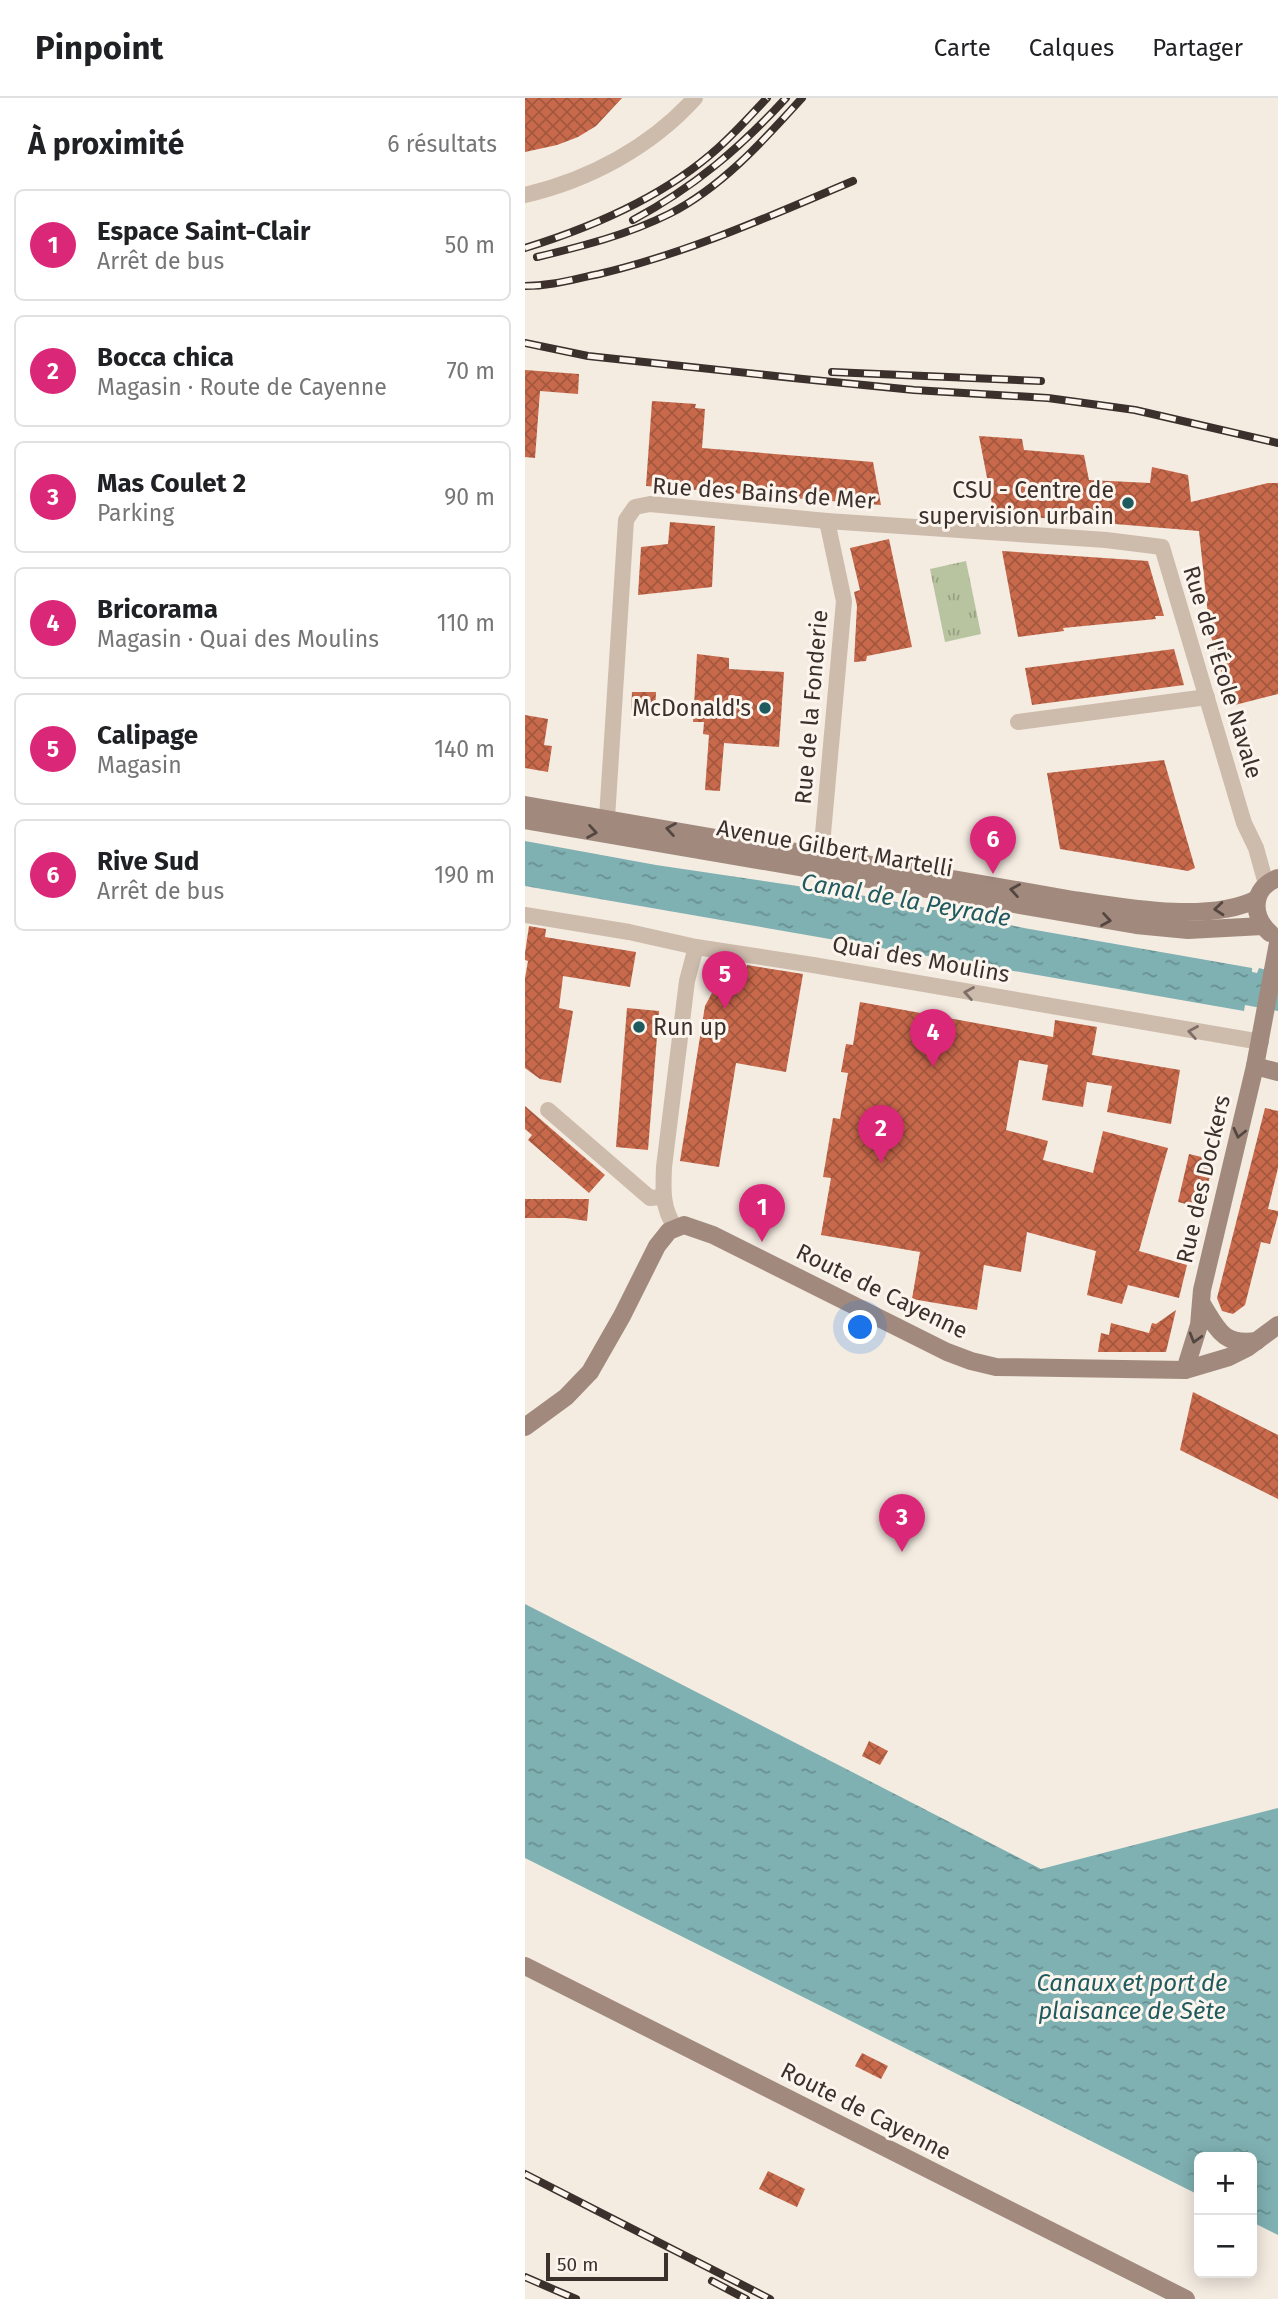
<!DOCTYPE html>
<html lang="fr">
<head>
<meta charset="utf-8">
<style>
  :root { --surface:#fff; --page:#f2f2f2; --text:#202124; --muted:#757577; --line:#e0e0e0; --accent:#db2777 }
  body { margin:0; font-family:"Fira Sans",sans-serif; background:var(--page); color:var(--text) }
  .controls { position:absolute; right:21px; bottom:21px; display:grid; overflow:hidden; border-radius:10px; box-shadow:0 4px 18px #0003 }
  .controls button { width:63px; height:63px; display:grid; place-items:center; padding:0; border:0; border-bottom:2px solid var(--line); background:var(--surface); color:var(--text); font:35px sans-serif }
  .scale { position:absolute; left:21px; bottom:18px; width:122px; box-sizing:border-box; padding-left:7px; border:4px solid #3b302b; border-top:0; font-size:19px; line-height:24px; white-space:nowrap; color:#3b302b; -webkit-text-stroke:5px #fbf5ee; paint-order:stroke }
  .you { position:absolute; left:336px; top:1230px; width:24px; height:24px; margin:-18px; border:5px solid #fff; border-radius:50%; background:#1a73e8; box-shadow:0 0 0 10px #1a73e833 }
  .badge { display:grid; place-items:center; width:46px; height:46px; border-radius:50%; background:var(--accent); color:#fff; font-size:23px; font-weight:700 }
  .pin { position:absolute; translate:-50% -58px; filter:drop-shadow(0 2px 4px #0008) }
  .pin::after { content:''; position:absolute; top:37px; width:24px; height:21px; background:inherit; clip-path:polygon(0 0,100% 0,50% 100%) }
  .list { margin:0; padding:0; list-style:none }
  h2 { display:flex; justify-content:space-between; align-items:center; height:91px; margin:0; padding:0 28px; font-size:30px }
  h2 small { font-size:23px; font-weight:400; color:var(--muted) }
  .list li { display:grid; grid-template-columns:46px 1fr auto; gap:21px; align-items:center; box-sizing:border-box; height:112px; margin:0 14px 14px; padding:0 14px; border:2px solid var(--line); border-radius:10px }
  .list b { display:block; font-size:26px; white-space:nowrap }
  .list p { margin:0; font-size:23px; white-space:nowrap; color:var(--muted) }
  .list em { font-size:23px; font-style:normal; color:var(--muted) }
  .map { position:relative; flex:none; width:753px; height:2201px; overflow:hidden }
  header { display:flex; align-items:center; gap:42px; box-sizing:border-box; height:98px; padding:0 35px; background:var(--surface); border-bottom:2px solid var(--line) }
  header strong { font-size:33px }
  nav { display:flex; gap:38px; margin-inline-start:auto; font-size:24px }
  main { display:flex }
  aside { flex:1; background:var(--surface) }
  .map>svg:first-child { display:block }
</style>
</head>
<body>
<header>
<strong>Pinpoint</strong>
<nav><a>Carte</a><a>Calques</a><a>Partager</a></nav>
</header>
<main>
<aside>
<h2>À proximité<small>6 résultats</small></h2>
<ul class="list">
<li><span class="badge">1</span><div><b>Espace Saint-Clair</b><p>Arrêt de bus</p></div><em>50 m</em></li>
<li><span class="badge">2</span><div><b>Bocca chica</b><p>Magasin · Route de Cayenne</p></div><em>70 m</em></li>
<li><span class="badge">3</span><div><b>Mas Coulet 2</b><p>Parking</p></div><em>90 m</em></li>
<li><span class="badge">4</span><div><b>Bricorama</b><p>Magasin · Quai des Moulins</p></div><em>110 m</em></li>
<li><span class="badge">5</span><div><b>Calipage</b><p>Magasin</p></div><em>140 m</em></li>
<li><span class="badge">6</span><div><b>Rive Sud</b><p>Arrêt de bus</p></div><em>190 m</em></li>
</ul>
</aside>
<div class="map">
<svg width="753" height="2201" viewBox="0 0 753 2201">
  <defs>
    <pattern id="park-tufts" width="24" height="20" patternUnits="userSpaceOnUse" patternTransform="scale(1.75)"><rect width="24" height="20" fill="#b8c4a0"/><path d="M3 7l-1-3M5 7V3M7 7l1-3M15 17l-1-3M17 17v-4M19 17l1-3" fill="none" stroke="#97a083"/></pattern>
    <pattern id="water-ripples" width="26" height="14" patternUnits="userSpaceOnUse" patternTransform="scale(1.75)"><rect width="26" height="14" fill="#7fb0b2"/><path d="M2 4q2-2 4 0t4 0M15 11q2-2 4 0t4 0" fill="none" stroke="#699091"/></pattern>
    <pattern id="building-cross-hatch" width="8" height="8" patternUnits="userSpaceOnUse" patternTransform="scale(1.75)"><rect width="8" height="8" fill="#c8694b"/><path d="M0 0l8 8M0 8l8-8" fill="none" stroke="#a4573f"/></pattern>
  </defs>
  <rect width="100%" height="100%" fill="#f4ebe1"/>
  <!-- park -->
  <path fill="url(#park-tufts)" d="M441 463 456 536 420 544 405 471Z"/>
  <!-- water -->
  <g fill="url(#water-ripples)">
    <path d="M0 743 131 767 347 799 499 830 727 870V874L732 875 734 870 753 875V913L720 907 719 913 0 788Z"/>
    <path d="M0 1506 516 1771 753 1710V2137L727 2124V2059H674V2097L0 1760Z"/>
  </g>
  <!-- building -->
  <g fill="url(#building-cross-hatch)">
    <path d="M0 0H97L71 28 53 39 32 47 0 54Z"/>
    <path d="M0 272 54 276 53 296 15 293 10 360 0 359Z"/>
    <path d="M127 303 171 306 170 310 180 311 177 350 348 364 356 407 121 388Z"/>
    <path d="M454 338 497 341 499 352 559 357 564 382 625 385 627 369 663 377 666 404 743 385H753V596L706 608 685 535 674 433 469 416Z"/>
    <path d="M145 424 190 428 187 489 113 497 116 449 143 446Z"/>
    <path d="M364 441 387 549 342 558 341 563 329 564 332 508 329 494 335 492 325 450Z"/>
    <path d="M477 453 623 463 639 518H630L631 521 538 530 539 533 493 539Z"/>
    <path d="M649 551 659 587 507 607 500 570Z"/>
    <path d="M172 556 204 560V571L259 574 254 649 199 645 195 693 180 692 184 637 178 636 179 624H168Z"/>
    <path d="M107 594H131L130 615 106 614Z"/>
    <path d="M0 617 23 621 19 647 27 648 23 674 0 670Z"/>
    <path d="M639 662 670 770 663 773 535 751 522 675Z"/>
    <path d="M4 828 21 831 20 839 111 854 105 889 38 878 34 910 48 913 36 985 15 981 0 970V880L3 863 0 862V855Z"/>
    <path d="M222 867 278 876 261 974 211 965 194 1069 155 1063 180 908 189 891 196 885 219 883Z"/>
    <path d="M335 904 528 939 530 922 572 929 567 957 655 972 646 1026 582 1014 587 988 562 984 558 1009 517 1002 523 967 494 962 481 1032 523 1043 518 1062 568 1075 578 1033 643 1050 614 1153 662 1167 654 1200 603 1187 597 1206 562 1197 571 1153 502 1134 496 1174 459 1167 452 1212 387 1201 395 1154 296 1137 306 1080 298 1079 308 1020 315 1021 323 975 316 974 321 946 328 947Z"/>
    <path d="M102 910 134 913 123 1052 91 1049Z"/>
    <path d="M0 1008 80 1077 64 1095 3 1042 7 1037 0 1031Z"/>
    <path d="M740 1010 753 1013V1070L743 1111 753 1113V1117L745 1146 736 1144 720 1207 708 1216 697 1213 692 1200Z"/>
    <path d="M664 1056 689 1062 677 1110 653 1104Z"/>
    <path d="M0 1101H64L62 1123 41 1120H0Z"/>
    <path d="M651 1212 641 1254H573L576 1235 584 1237 586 1225 624 1235 627 1225 631 1226Z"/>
    <path d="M668 1294 753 1337V1401L655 1352Z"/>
    <path d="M344 1643 363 1653 355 1667 337 1658Z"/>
    <path d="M337 1955 363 1968 356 1981 330 1968Z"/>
    <path d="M243 2073 280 2091 272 2109 234 2091Z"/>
  </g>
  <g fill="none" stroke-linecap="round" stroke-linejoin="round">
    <!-- street -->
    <g stroke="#cdbbac" stroke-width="16">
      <path d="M0 97C64 82 126 49 170 0"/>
      <path d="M493 624 682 599"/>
      <path d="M82 720 101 422 110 409 125 406 302 423 581 442 637 449 719 725 731 750 741 786"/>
      <path d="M296 758 319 503 302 423"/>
      <path d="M0 817 104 834 171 849 288 867 736 944"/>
      <path d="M23 1012 125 1100 138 1099"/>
      <path d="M150 1129C137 1110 138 1092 139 1069L162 883 171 849"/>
    </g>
    <!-- secondary -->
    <g stroke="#a18a7d" stroke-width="18">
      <path d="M0 707 543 801C596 809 683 826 732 801"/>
      <path d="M0 722 611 827 663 832 738 828"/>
      <path d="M745 835C726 818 726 790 753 780"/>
      <path d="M753 845 730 968 753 974"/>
      <path d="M677 1206C693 1232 698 1248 732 1243"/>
      <path d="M660 1272 674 1227 677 1192 730 968"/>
      <path d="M0 1329 41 1299 65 1274 97 1218 132 1148 144 1133 159 1127 188 1137 422 1254 446 1263 471 1269 660 1272 704 1259 722 1250 753 1227"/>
      <path d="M0 1868 661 2201"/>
    </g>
    <!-- rail casing -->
    <g stroke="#3b302b" stroke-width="8">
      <g id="rail">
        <path d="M108 122C169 89 214 51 261 0"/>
        <path d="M0 150C68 129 140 98 193 50 211 34 226 17 242 0"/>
        <path d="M12 159C58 148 102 137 144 116 197 89 238 43 277 0"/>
        <path d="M0 188C26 188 49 181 74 176 163 155 245 118 328 83"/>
        <path d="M0 245 63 258 278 281 389 292 523 300 610 312 753 345"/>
        <path d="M307 274 516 283"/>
        <path d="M0 2076 245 2201"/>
        <path d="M0 2179 51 2201"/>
        <path d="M187 2183 221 2201"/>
      </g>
    </g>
    <!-- rail -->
    <use href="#rail" stroke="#fbf5ee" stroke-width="5" stroke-dasharray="16" stroke-linecap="butt"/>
  </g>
  <!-- one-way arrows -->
  <defs><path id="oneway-chevron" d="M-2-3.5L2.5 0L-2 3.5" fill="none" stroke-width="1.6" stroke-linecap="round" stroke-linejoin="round" transform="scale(1.75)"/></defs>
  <g stroke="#544640">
    <use href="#oneway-chevron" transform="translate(146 731) rotate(-170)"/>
    <use href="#oneway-chevron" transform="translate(67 734) rotate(10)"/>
    <use href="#oneway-chevron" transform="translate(490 792) rotate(-170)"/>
    <use href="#oneway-chevron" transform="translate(694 811) rotate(175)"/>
    <use href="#oneway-chevron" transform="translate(581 822) rotate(9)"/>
    <use href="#oneway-chevron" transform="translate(714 1035) rotate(103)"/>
    <use href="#oneway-chevron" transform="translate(670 1240) rotate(106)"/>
  </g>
  <g stroke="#7d6f65">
    <use href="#oneway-chevron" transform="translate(444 895) rotate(-170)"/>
    <use href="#oneway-chevron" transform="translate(668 934) rotate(-170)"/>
  </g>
  <!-- markers -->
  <g fill="#1f5a5e" stroke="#fbf5ee" stroke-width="2.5">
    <circle cx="603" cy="405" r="7"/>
    <circle cx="240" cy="610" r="7"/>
    <circle cx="114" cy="929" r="7"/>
  </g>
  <g text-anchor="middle" stroke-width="6" stroke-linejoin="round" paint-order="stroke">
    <!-- poi labels -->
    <g font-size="23" fill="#3b302b" stroke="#fbf5ee" text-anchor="end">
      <text x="589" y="400">CSU - Centre de<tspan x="589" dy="26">supervision urbain</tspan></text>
      <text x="226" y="618">McDonald's</text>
      <text x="128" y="937" text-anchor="start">Run up</text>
    </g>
    <!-- street labels -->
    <g font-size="23" fill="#3b302b" stroke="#fbf5ee">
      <text transform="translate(239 395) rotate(4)" y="8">Rue des Bains de Mer</text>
      <text transform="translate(698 574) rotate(73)" y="8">Rue de l'École Navale</text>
      <text transform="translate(286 609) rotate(-85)" y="8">Rue de la Fonderie</text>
      <text transform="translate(310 750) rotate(10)" y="8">Avenue Gilbert Martelli</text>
      <text transform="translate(396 861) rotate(10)" y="8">Quai des Moulins</text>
      <text transform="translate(678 1081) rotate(-77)" y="8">Rue des Dockers</text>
      <text transform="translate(357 1193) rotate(26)" y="8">Route de Cayenne</text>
      <text transform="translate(341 2013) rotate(27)" y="8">Route de Cayenne</text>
    </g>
    <!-- water labels -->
    <g font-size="24" font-style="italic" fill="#1f5a5e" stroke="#fbf5ee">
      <text transform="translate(381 802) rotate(10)" y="8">Canal de la Peyrade</text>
      <text x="607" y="1893">Canaux et port de<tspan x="607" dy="28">plaisance de Sète</tspan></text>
    </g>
  </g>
</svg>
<div class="controls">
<button>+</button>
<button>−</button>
</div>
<div class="scale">50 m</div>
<div class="you"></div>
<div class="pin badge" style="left:237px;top:1144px">1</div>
<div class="pin badge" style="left:356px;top:1065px">2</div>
<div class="pin badge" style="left:377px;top:1454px">3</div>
<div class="pin badge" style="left:408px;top:969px">4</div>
<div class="pin badge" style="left:200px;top:911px">5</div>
<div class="pin badge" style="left:468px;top:776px">6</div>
</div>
</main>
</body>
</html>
